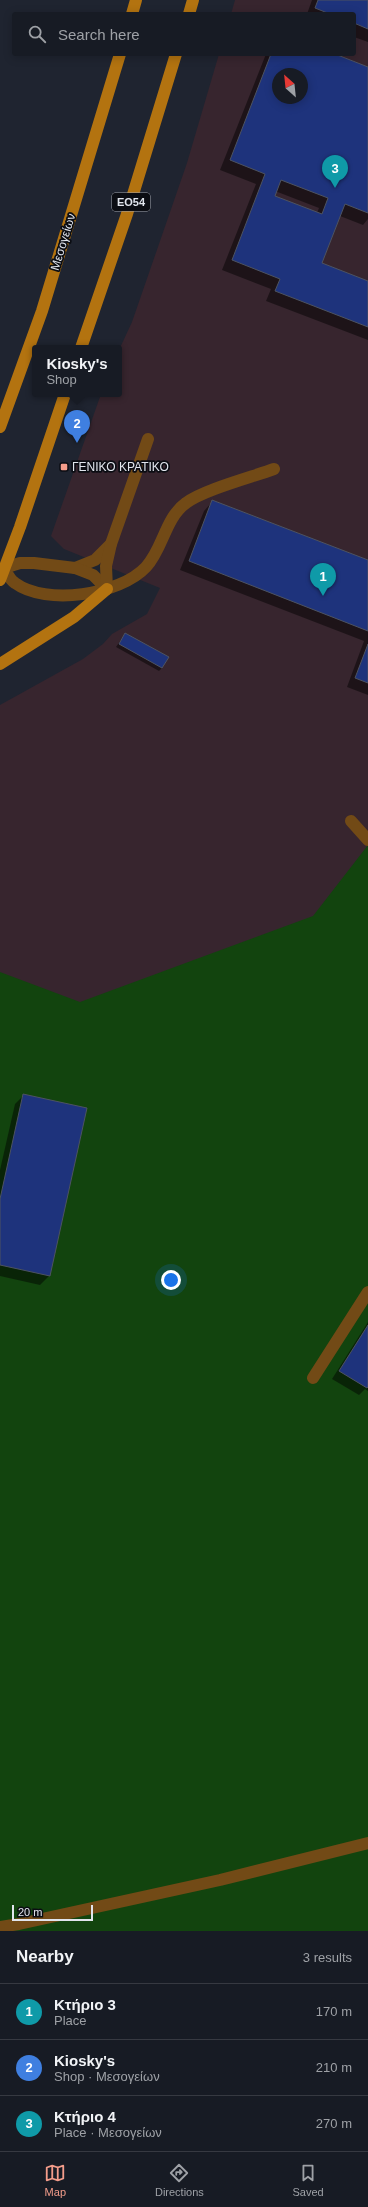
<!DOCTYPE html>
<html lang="en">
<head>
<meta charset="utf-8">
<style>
  :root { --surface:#171b24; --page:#242831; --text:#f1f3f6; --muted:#9ea1a6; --line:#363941; --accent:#f49d8b }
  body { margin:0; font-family:Helvetica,sans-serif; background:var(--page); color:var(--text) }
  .compass { position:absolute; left:272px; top:68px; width:36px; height:36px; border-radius:50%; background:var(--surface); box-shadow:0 2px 10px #0003; rotate:333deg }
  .scale { position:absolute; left:12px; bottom:10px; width:81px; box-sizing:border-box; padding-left:4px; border:2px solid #e1e5ed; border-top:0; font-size:11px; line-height:14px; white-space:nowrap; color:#e1e5ed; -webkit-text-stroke:3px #0b0d13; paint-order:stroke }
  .you { position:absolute; left:171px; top:1280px; width:14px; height:14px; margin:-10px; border:3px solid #fff; border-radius:50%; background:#1a73e8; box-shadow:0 0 0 6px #1a73e833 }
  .badge { display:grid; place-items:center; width:26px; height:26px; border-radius:50%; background:var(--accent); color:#fff; font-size:13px; font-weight:700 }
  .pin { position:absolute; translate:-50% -33px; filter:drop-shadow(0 1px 2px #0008) }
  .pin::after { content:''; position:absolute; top:21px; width:14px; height:12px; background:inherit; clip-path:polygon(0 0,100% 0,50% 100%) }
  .popup { position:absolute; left:32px; top:345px; width:90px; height:52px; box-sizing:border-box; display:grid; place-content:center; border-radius:4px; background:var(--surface); filter:drop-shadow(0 1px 3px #0005); font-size:13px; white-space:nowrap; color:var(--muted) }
  .popup b { font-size:15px; color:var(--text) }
  .popup::after { content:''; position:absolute; left:50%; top:100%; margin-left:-8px; border:8px solid transparent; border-top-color:var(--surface) }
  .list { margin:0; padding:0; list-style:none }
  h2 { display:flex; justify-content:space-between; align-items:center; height:52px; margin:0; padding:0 16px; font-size:17px }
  h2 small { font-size:13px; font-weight:400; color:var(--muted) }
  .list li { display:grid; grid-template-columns:26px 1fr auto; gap:12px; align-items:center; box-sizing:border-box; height:56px; padding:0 16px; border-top:1px solid var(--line) }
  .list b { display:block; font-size:15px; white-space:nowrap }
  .list p { margin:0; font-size:13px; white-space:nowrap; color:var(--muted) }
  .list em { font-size:13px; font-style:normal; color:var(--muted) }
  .icon { flex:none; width:22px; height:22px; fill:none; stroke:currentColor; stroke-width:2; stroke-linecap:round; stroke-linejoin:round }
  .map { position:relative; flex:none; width:368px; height:1931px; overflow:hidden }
  .search { position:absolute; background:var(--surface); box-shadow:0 2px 10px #0003; left:12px; right:12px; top:12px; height:44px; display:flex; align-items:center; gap:10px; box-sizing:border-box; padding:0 14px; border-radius:4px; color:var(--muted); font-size:15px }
  .sheet { height:220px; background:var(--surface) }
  nav { display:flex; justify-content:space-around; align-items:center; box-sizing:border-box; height:56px; border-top:1px solid var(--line); background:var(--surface); font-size:11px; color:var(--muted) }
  nav a { display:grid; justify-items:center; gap:2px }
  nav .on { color:var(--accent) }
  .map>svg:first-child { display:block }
</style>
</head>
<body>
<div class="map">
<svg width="368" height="1931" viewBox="0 0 368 1931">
  <rect width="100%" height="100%" fill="#1f2430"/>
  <!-- medical -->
  <path fill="#37252e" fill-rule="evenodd" d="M235 0H368V1931H0V705L83 659 103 644 112 634 147 614 160 588 64 549 51 536 101 394H119V350L132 322 187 163 219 54H354V14H231ZM278 74H302V98H278Z"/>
  <!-- green -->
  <path fill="#12440e" d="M368 845V1931H0V972L80 1002 313 916Z"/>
  <!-- shadow -->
  <g fill="#0007" fill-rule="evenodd">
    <path d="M312 0H368V42L354 37V14H307Z"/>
    <path d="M266 54H332L368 68V219L363 225 340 216 321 264 368 282V340L266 301 271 289 222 270 256 184 220 170ZM278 74H302V98H278ZM275 191 319 208 317 213 274 196Z"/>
    <path d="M212 502 368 561V695L347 687 364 641 180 570 204 511Z"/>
    <path d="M125 634 162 668 159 671 116 647Z"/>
    <path d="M24 1095 49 1276 40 1285 0 1276V1170L15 1104Z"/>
    <path d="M368 1322V1391L365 1389 359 1395 332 1379Z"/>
  </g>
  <!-- building -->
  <g fill="#1e337c" stroke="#4d5361" fill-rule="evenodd">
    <path d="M318 0H368V29L354 23V14H330L315 8Z"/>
    <path d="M271 54H335L368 67V213L345 204 322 263 368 281V327L275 291 280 279 232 260 265 174 230 160ZM278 74H302V98H278ZM281 180 328 198 322 214 275 196Z"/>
    <path d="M212 500 368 560V631L189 561Z"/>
    <path d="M125 633 169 657 162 668 119 644Z"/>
    <path d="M368 644V683L355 678Z"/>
    <path d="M23 1094 87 1108 50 1276 0 1265V1199Z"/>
    <path d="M368 1325V1387L367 1388 339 1371Z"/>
  </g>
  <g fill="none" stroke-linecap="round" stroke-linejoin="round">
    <!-- service -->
    <g stroke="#724a16" stroke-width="12">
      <path d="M75 568 95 560 111 544"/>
      <path d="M107 589 93 575 75 568 34 563H20L4 568C7 573 10 580 15 583 46 606 120 595 146 567 163 549 165 518 186 503 203 490 252 477 274 469"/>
      <path d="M107 589 106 566 111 544 148 439"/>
      <path d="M351 821 368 840"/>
      <path d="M313 1378 368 1292"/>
      <path d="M0 1927 19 1924 220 1880 368 1843"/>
    </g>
    <!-- primary -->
    <g stroke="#b37310" stroke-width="12">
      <path d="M132 14 136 0"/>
      <path d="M189 14 193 0"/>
      <path d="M81 348 127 214 176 54"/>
      <path d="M0 427 42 311 120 54"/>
      <path d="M0 580 20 527 65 394"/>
      <path d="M0 664 74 617 107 589"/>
    </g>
  </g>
  <!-- markers -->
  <rect fill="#f49d8b" stroke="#0b0d13" stroke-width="1.5" x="60" y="463" width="8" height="8" rx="2"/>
  <g text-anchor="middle" stroke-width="3.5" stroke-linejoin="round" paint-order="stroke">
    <!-- shield labels -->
    <rect fill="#0b0d13" stroke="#a1a4ac" stroke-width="1" x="112" y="193" width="38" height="18" rx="3"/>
    <g font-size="11" font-weight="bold" fill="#e1e5ed">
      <text x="131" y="206">ΕΟ54</text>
    </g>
    <!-- street labels -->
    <g font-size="12" fill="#e1e5ed" stroke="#0b0d13">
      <text transform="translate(63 242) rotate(-73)" y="4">Μεσογείων</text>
    </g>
    <!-- poi labels -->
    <g font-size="12" fill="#e1e5ed" stroke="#0b0d13" text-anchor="start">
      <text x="72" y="471">ΓΕΝΙΚΟ ΚΡΑΤΙΚΟ</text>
    </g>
  </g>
</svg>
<svg class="compass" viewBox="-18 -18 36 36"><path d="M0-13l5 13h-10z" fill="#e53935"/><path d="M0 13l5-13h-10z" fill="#9ea1a6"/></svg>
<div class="scale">20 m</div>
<div class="you"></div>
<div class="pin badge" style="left:323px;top:596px;background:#0f9aa8">1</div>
<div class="pin badge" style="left:77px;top:443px;background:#3f7fe0">2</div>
<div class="popup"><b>Kiosky's</b>Shop</div>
<div class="pin badge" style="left:335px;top:188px;background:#0f9aa8">3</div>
<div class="search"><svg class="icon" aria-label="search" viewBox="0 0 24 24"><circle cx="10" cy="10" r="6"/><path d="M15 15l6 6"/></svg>Search here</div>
</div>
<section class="sheet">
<h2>Nearby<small>3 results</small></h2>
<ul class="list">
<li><span class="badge" style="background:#0f9aa8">1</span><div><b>Κτήριο 3</b><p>Place</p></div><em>170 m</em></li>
<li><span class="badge" style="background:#3f7fe0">2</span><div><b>Kiosky's</b><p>Shop · Μεσογείων</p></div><em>210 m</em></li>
<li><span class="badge" style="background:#0f9aa8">3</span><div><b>Κτήριο 4</b><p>Place · Μεσογείων</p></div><em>270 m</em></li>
</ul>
</section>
<nav>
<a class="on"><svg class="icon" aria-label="map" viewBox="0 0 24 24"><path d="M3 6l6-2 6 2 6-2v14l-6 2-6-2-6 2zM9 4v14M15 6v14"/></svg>Map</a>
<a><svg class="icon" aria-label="directions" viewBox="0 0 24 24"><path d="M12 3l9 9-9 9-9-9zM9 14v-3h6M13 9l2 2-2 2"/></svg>Directions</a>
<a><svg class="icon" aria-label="saved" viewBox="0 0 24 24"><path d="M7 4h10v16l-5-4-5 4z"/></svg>Saved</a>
</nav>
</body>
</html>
